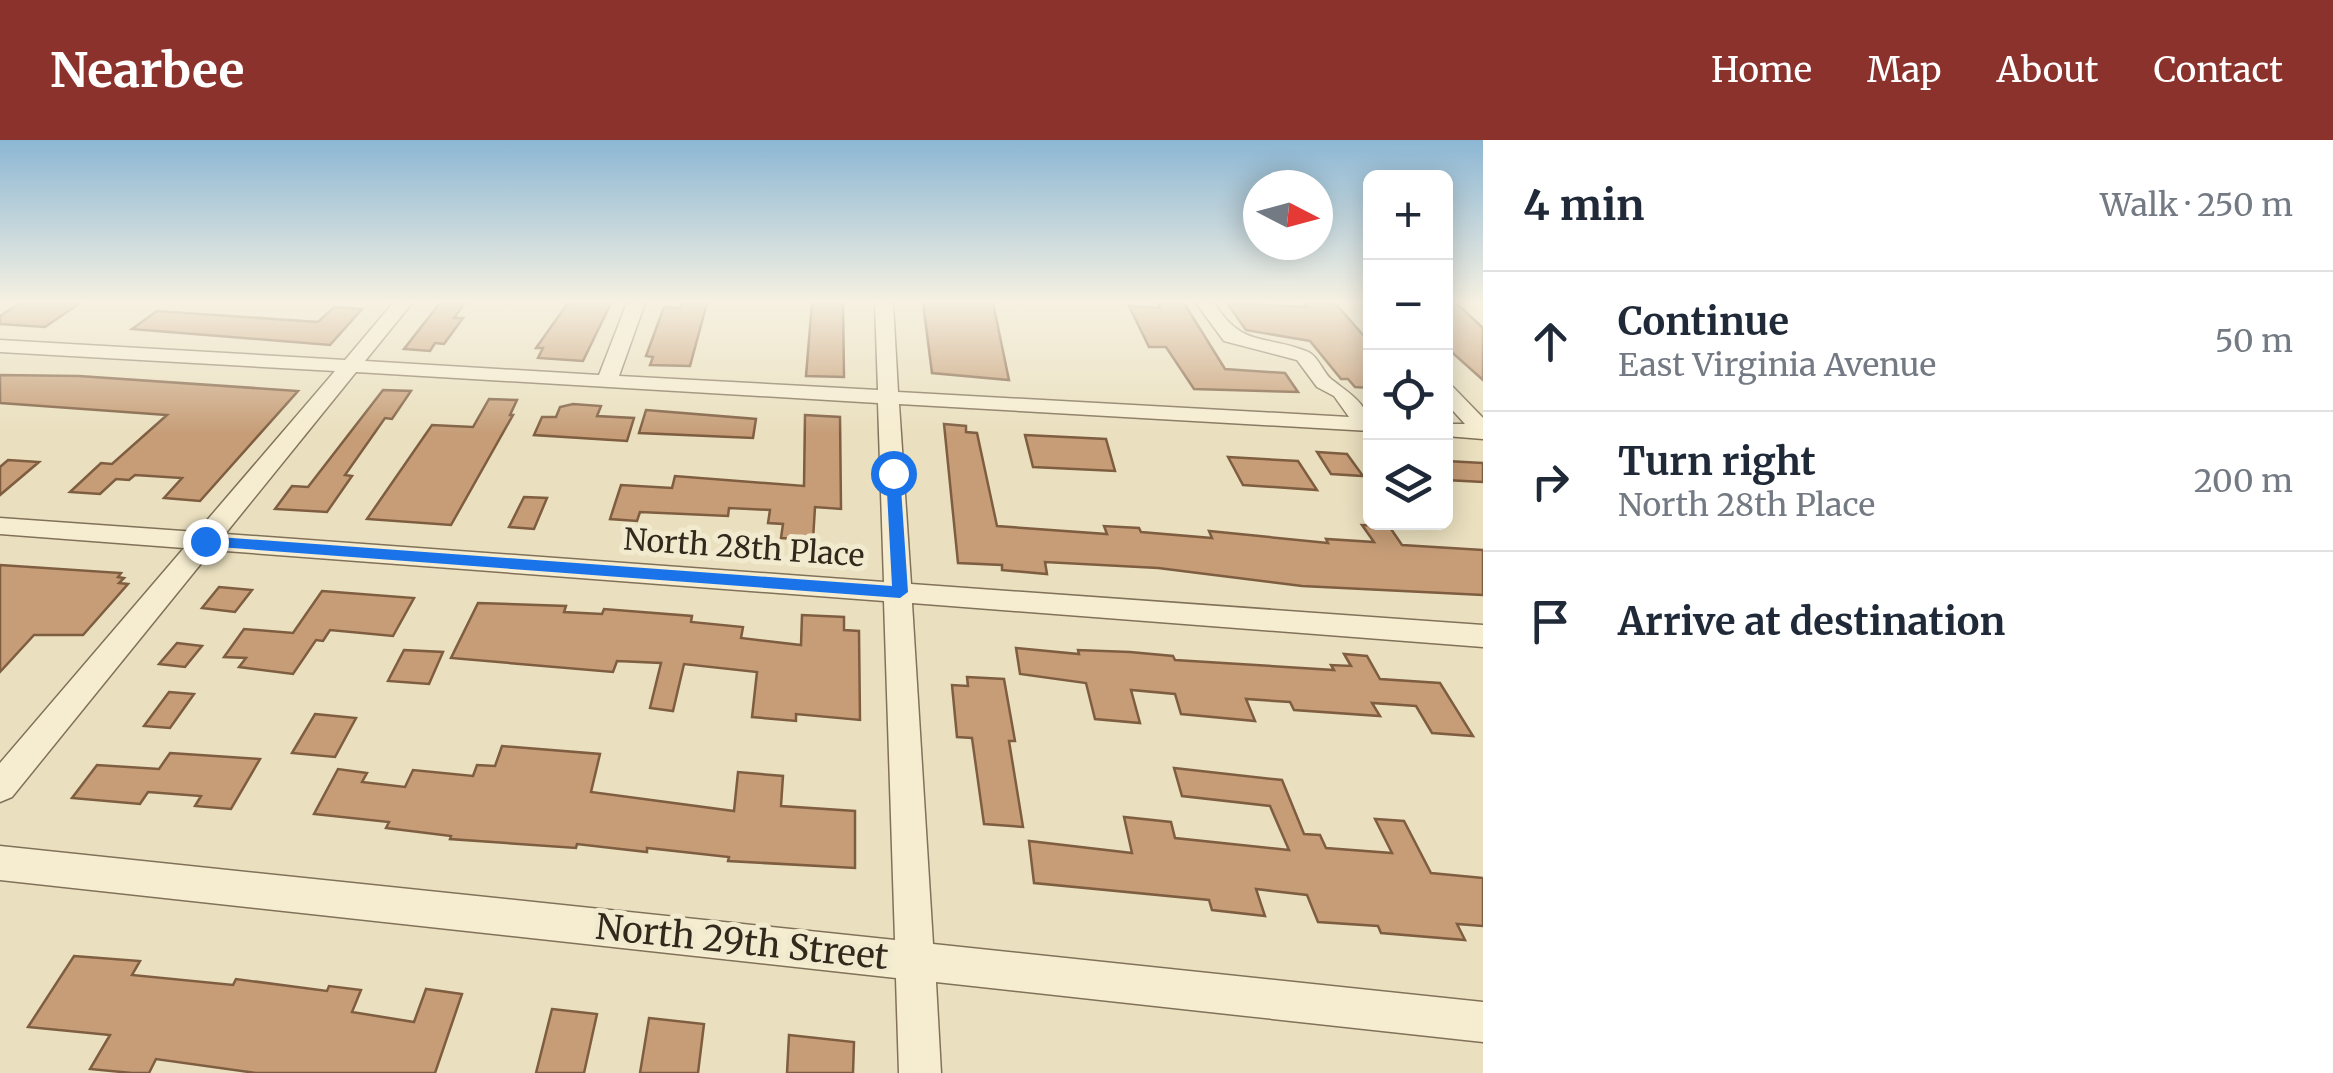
<!DOCTYPE html>
<html lang="en">
<head>
<meta charset="utf-8">
<style>
  :root { --surface:#fff; --page:#f2f2f3; --text:#1f2937; --muted:#747a83; --line:#e0e1e3; --accent:#8c322d }
  body { margin:0; font-family:Merriweather,serif; background:var(--page); color:var(--text) }
  .controls { position:absolute; right:30px; top:30px; display:grid; overflow:hidden; border-radius:15px; box-shadow:0 5px 25px #0003 }
  .controls button { width:90px; height:90px; display:grid; place-items:center; padding:0; border:0; border-bottom:2px solid var(--line); background:var(--surface); color:var(--text); font:50px sans-serif }
  .compass { position:absolute; left:1243px; top:30px; width:90px; height:90px; border-radius:50%; background:var(--surface); box-shadow:0 5px 25px #0003; rotate:96deg }
  .stop { position:absolute; width:30px; height:30px; margin:-22px; border:8px solid #1a73e8; border-radius:50%; background:#fff }
  .stop.end { background:#1a73e8; border-color:#fff; box-shadow:0 2px 10px #0008 }
  .list { margin:0; padding:0; list-style:none }
  h2 { display:flex; justify-content:space-between; align-items:center; height:130px; margin:0; padding:0 40px; font-size:42px }
  h2 small { font-size:32px; font-weight:400; color:var(--muted) }
  .list li { display:grid; grid-template-columns:65px 1fr auto; gap:30px; align-items:center; box-sizing:border-box; height:140px; padding:0 40px; border-top:2px solid var(--line) }
  .list b { display:block; font-size:38px; white-space:nowrap }
  .list p { margin:0; font-size:32px; white-space:nowrap; color:var(--muted) }
  .list em { font-size:32px; font-style:normal; color:var(--muted) }
  .icon { flex:none; width:55px; height:55px; fill:none; stroke:currentColor; stroke-width:2; stroke-linecap:round; stroke-linejoin:round }
  .map { position:relative; flex:none; width:1483px; height:933px; overflow:hidden }
  header { display:flex; align-items:center; gap:60px; box-sizing:border-box; height:140px; padding:0 50px; background:var(--accent); color:#fff }
  header strong { font-size:48px }
  nav { display:flex; gap:55px; margin-inline-start:auto; font-size:35px }
  main { display:flex }
  aside { flex:1; background:var(--surface) }
  .map>svg:first-child { display:block }
</style>
</head>
<body>
<header>
<strong>Nearbee</strong>
<nav><a>Home</a><a>Map</a><a>About</a><a>Contact</a></nav>
</header>
<main>
<div class="map">
<svg width="1483" height="933" viewBox="0 0 1483 933">
  <rect width="100%" height="100%" fill="#eae0bf"/>
  <!-- building -->
  <g fill="#c69d77" stroke="#7e5d40" stroke-width="2.5">
    <path d="M20 163H80L45 187 0 184V176Z"/>
    <path d="M440 163H465L454 178H463L444 204 435 203 430 211 404 209Z"/>
    <path d="M568 163H611L583 221 538 218 543 208H536Z"/>
    <path d="M682 163H707L690 226 650 225 653 217 646 216 664 167 680 168Z"/>
    <path d="M812 163H843L844 237 806 236Z"/>
    <path d="M923 163H993L1009 240 932 233Z"/>
    <path d="M1158 163H1184L1225 229 1285 233 1298 252 1194 249 1166 207H1149L1129 166 1160 168Z"/>
    <path d="M1227 163 1307 167 1304 163H1335L1370 203V248L1355 247 1348 239H1341L1310 201 1246 190Z"/>
    <path d="M1446 163H1456L1483 188V240L1446 207Z"/>
    <path d="M334 167 362 169 330 205 132 189 157 171 318 182Z"/>
    <path d="M0 235 79 236 298 251 200 361 164 358 182 338 135 335 129 340 116 339 100 354 70 352 101 323 112 324 167 275 0 263Z"/>
    <path d="M383 250 411 251 392 279 385 278 345 335 352 336 327 372 275 369 292 346 308 347Z"/>
    <path d="M489 259 517 260 510 275H513L451 385 367 379 432 285 473 287Z"/>
    <path d="M573 264 601 266 597 276 634 278 627 301 534 295 542 277H556L560 267Z"/>
    <path d="M646 270 756 279 753 298 639 293Z"/>
    <path d="M805 275 840 277 841 369 815 367 813 400 781 398 783 384 768 383 770 370 729 368 728 376 640 372 637 381 610 379 621 345 672 348 675 336 804 346Z"/>
    <path d="M944 284 966 286V292L977 293 997 386 1107 394 1104 386 1139 388 1141 392 1212 398 1209 391 1328 403 1326 399 1374 402 1362 385 1389 386 1402 405 1483 410V455L1302 446 1158 428 1045 422 1047 434 1002 430V425L958 423Z"/>
    <path d="M1025 295 1106 299 1115 331 1033 327Z"/>
    <path d="M1317 312 1347 314 1363 336 1331 334Z"/>
    <path d="M1228 317 1298 321 1317 350 1243 345Z"/>
    <path d="M8 320 39 322 0 355V327Z"/>
    <path d="M1446 321 1483 323V342L1446 340Z"/>
    <path d="M524 357 547 358 534 389 509 387Z"/>
    <path d="M0 425 121 433 118 437 124 438 119 443 128 444 83 495H34L0 532Z"/>
    <path d="M219 447 252 450 235 472 202 468Z"/>
    <path d="M322 451 414 458 393 496 330 490 323 501 316 500 293 534 239 527 246 518 224 517 244 489 293 493Z"/>
    <path d="M478 463 566 466 564 472 602 474 604 469 692 476 691 482 743 487 741 498 801 505 802 475 844 477V490L859 491 860 580 796 574V581L752 577 757 532 684 524 673 571 650 568 661 523 617 521 613 532 451 518Z"/>
    <path d="M177 503 202 506 185 527 159 524Z"/>
    <path d="M1016 508 1079 514 1078 510 1130 512 1173 516 1175 520 1334 530 1331 525 1351 526 1344 514 1367 516 1380 539 1440 543 1473 596 1432 593 1416 566 1372 563 1380 576 1294 570 1290 562 1246 559 1255 581 1181 574 1175 554 1131 550 1140 583 1095 579 1086 543 1020 534Z"/>
    <path d="M404 510 443 512 429 544 388 541Z"/>
    <path d="M967 537 1004 539 1015 601H1009L1023 687 984 684 972 598 957 597 952 545 968 546Z"/>
    <path d="M169 552 194 554 170 588 144 586Z"/>
    <path d="M315 574 356 578 335 617 292 613Z"/>
    <path d="M502 606 600 614 591 652 734 671 738 632 783 636 781 666 855 671V728L728 721 729 717 647 708V712L577 704 576 708 450 699 451 696 386 688 389 682 314 674 338 629 367 633 362 642 405 647 413 630 473 636 477 625 495 626Z"/>
    <path d="M170 613 260 619 231 669 195 666 201 656 148 652 140 664 72 658 97 625 159 629Z"/>
    <path d="M1174 628 1282 640 1304 694 1320 695 1326 708 1392 713 1375 679 1404 681 1431 733 1483 738V786L1457 784 1465 800 1381 793 1378 786 1318 782 1307 755 1256 749 1265 776 1212 770 1209 760 1034 743 1029 701 1132 713 1124 677 1171 682 1175 698 1289 710 1270 666 1182 656Z"/>
    <path d="M74 816 140 821 132 835 233 845 236 839 327 851 329 846 361 850 352 872 414 882 426 849 462 854 435 933H256L156 919 149 933H132L90 929 110 895 28 887Z"/>
    <path d="M552 869 597 874 584 933H536Z"/>
    <path d="M649 878 704 884 698 933H640Z"/>
    <path d="M789 895 854 902 853 933H787Z"/>
  </g>
  <g fill="none" stroke-linecap="round" stroke-linejoin="round">
    <!-- minor casing -->
    <g stroke="#817159" stroke-width="3">
      <g id="minor">
        <path d="M393 163H412L365 221 599 235 627 163H645L619 236 878 250 875 163H893L898 252 1349 277 1334 256 1317 247 1297 220 1224 201 1196 163H1214C1243 208 1262 194 1306 211 1318 215 1322 231 1331 239 1350 254 1370 264 1370 291L899 264 911 444 1483 485V507L912 463 933 804 1483 862V902L936 842 941 933H899L896 838 0 740V706L895 800 884 461 212 410 12 657 0 662V623L184 408 0 394V378L197 392 335 231 0 212V200L345 220ZM356 232 878 263 884 442 225 394Z"/>
        <path d="M1446 245 1453 247 1483 278V299L1446 296V284H1465L1446 263Z"/>
      </g>
    </g>
    <!-- minor -->
    <use href="#minor" fill="#f6edd1" fill-rule="evenodd"/>
  </g>
  <!-- sky -->
  <linearGradient id="sky" x2="0" y2="1"><stop stop-color="#8cb7d4"/><stop offset="0.55" stop-color="#f6f1e2"/><stop offset="1" stop-color="#f6f1e2" stop-opacity="0"/></linearGradient>
  <rect width="1483" height="294" fill="url(#sky)"/>
  <!-- route -->
  <path fill="#1a73e8" d="M893 329 900 333 908 452 900 458 205 406 197 401 205 396 892 446 886 333Z"/>
  <g text-anchor="middle" stroke-width="10" stroke-linejoin="round" paint-order="stroke">
    <!-- street labels -->
    <g font-size="30" fill="#32281c" stroke="#f2eace">
      <text transform="translate(744 408) rotate(4)" y="10">North 28th Place</text>
    </g>
    <!-- near-street labels -->
    <g font-size="35" fill="#32281c" stroke="#f2eace">
      <text transform="translate(742 802) rotate(6)" y="12">North 29th Street</text>
    </g>
  </g>
</svg>
<div class="controls">
<button>+</button>
<button>−</button>
<button><svg class="icon" aria-label="locate" viewBox="0 0 24 24"><circle cx="12" cy="12" r="6"/><path d="M12 2v4M12 18v4M2 12h4M18 12h4"/></svg></button>
<button><svg class="icon" aria-label="layers" viewBox="0 0 24 24"><path d="M12 4l9 5-9 5-9-5zM3 14l9 5 9-5"/></svg></button>
</div>
<svg class="compass" viewBox="-18 -18 36 36"><path d="M0-13l5 13h-10z" fill="#e53935"/><path d="M0 13l5-13h-10z" fill="#747a83"/></svg>
<div class="stop" style="left:893px;top:333px"></div>
<div class="stop end" style="left:205px;top:401px"></div>
</div>
<aside>
<h2>4 min<small>Walk · 250 m</small></h2>
<ul class="list">
<li><svg class="icon" aria-label="ahead" viewBox="0 0 24 24"><path d="M12 20V5M6 11l6-6 6 6"/></svg><div><b>Continue</b><p>East Virginia Avenue</p></div><em>50 m</em></li>
<li><svg class="icon" aria-label="right" viewBox="0 0 24 24"><path d="M7 20v-9h11M14 6l5 5-5 5"/></svg><div><b>Turn right</b><p>North 28th Place</p></div><em>200 m</em></li>
<li><svg class="icon" aria-label="arrive" viewBox="0 0 24 24"><path d="M6 21V4h12l-3 4 3 4H6"/></svg><div><b>Arrive at destination</b></div></li>
</ul>
</aside>
</main>
</body>
</html>
